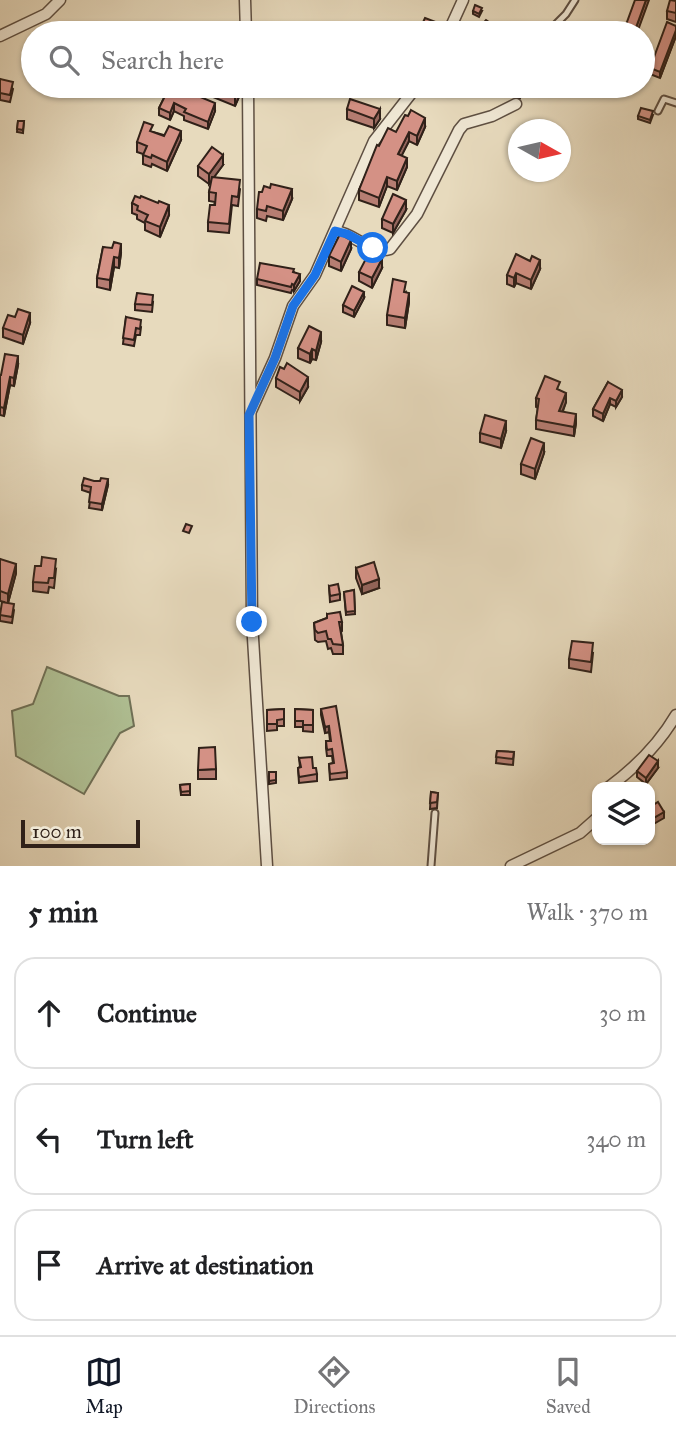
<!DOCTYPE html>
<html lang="en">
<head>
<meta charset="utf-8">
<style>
  :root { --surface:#fff; --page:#f2f2f2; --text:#202124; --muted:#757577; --line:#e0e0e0; --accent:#111827 }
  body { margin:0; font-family:"IM FELL Great Primer",serif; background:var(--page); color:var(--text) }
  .controls { position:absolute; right:21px; bottom:21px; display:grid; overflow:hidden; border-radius:14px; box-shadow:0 2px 5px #0004 }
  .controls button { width:63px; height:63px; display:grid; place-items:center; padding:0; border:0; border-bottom:2px solid var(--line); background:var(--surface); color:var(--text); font:35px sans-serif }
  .compass { position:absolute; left:508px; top:119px; width:63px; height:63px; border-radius:50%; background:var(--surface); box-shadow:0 2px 5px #0004; rotate:98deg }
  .scale { position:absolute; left:21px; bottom:18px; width:119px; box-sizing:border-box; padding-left:7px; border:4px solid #302119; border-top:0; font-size:19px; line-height:24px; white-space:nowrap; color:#302119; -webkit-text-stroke:5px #efe7d4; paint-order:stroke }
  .stop { position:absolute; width:21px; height:21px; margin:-16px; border:5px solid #1a73e8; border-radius:50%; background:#fff }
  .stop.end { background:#1a73e8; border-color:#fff; box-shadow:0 2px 7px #0008 }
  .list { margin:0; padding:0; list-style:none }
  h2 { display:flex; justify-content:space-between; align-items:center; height:91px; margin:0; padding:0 28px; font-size:30px }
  h2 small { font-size:23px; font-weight:400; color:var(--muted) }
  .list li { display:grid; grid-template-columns:46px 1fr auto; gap:21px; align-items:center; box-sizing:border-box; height:112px; margin:0 14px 14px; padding:0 14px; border:2px solid var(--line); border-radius:21px }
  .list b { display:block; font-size:26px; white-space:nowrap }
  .list em { font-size:23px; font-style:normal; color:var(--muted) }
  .icon { flex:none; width:38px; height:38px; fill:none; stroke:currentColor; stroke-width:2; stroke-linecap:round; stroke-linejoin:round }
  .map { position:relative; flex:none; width:676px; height:866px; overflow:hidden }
  .search { position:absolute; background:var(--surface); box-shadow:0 2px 5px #0004; left:21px; right:21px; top:21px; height:77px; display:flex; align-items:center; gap:18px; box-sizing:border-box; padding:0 24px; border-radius:38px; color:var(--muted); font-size:26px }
  .sheet { height:469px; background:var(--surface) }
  nav { display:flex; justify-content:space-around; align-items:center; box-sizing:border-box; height:98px; border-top:2px solid var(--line); background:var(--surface); font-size:19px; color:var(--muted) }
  nav a { display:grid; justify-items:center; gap:4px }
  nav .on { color:var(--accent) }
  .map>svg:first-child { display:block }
</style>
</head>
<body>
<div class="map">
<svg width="676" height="866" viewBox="0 0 676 866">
  <rect width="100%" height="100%" fill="#e7dabd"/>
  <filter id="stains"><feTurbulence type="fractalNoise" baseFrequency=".00286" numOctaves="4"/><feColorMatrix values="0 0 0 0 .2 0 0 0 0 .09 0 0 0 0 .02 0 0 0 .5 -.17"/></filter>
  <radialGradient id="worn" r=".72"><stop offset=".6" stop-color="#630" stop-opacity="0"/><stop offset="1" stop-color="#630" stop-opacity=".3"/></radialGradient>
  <!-- green -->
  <path fill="#b0c195" stroke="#707157" stroke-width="2" d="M47 667 119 696H129L134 726 120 733 84 794 16 756 12 711 33 704Z"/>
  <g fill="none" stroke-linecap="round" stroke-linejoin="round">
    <!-- lane casing -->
    <g stroke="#5e4f42" stroke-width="9">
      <g id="lane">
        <path d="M547 33 566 14 575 0"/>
        <path d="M658 111 664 99 676 103"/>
        <path d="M431 866 435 813"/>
      </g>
    </g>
    <!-- street casing -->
    <g stroke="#5e4f42" stroke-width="13">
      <g id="street">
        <path d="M245 0 246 33"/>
        <path d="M448 33 463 0"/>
        <path d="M0 36 46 14 60 0"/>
        <path d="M248 86 252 622 267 866"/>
        <path d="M335 231C354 233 371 255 390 249L417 214 459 130 464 124 492 116 516 104"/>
        <path d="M251 411 275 358 293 306 315 275 374 141 417 86"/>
        <path d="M609 787C636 767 659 744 676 715"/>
        <path d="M511 866 580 833 597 818"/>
      </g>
    </g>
    <!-- lane -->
    <use href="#lane" stroke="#efe7d4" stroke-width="5"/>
    <!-- street -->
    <use href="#street" stroke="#efe7d4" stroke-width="10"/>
  </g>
  <!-- wall -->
  <g fill="#b67d72" stroke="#302119" stroke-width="2">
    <path d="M676 1V22L667 19V11Z"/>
    <path d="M473 11H482L479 17 473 14Z"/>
    <path d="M676 26V36L660 78 650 74V68Z"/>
    <path d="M0 79 13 89 10 102 0 100Z"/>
    <path d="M170 86 215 111 208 129 184 120V116L174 111 170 120 159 115V108Z"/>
    <path d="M196 86H241V92L235 106 196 90Z"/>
    <path d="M270 86H285L283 94 270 90Z"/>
    <path d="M453 86H463L460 92 453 88Z"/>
    <path d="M506 86H526L520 98 506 93Z"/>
    <path d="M347 109 380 119 374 128 347 119Z"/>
    <path d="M653 115 650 123 638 119V116Z"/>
    <path d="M18 121H24L23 133 17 132Z"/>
    <path d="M425 127 417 145 409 141 401 156 407 167 397 190 387 186 379 207 359 200V190L379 146 396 132Z"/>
    <path d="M153 132 181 140 167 171 152 164 151 167 143 164V154L137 152V142Z"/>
    <path d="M223 165 214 177 240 189 238 206 232 205 229 233 208 231V222L215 202 209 201V192L212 181 209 184 198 176V166Z"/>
    <path d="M140 198 169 215 160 237 145 230V223L137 219V215L132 213V203Z"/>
    <path d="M292 199 283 220 267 216 266 221 257 218V209Z"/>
    <path d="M406 210 393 233 382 228V219Z"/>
    <path d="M103 247 121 253 119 268 114 267 110 290 97 287V278Z"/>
    <path d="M351 249 341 271 329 266V256Z"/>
    <path d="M382 268 372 288 359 281V272Z"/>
    <path d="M540 269 531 289 516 283 514 287 507 284V275Z"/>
    <path d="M294 272 300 281 294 291 292 290 291 293 257 285V279Z"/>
    <path d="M406 292 409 302 405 328 387 325V315Z"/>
    <path d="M364 298 354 317 343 312V305Z"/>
    <path d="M153 302 152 312 135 310V304Z"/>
    <path d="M126 317 141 327 140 335H136L134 346 123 344Z"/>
    <path d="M30 323 23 344 3 337V328Z"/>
    <path d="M321 342 316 360 312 359 310 363 298 358V348Z"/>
    <path d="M18 365 14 386 10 385 4 416 0 415V375H1Z"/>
    <path d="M276 378 308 387 300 401 276 387Z"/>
    <path d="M608 382 622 397 616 407 610 404 603 421 593 416V409Z"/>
    <path d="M560 391 566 402 563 411 576 423 574 436 536 429V420L538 408 536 407V398Z"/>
    <path d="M506 431 501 448 480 442V433Z"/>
    <path d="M544 453 535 479 521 474V464Z"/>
    <path d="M82 485H108L102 510 89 508 91 493 82 490Z"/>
    <path d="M0 559 16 573 8 603 14 610 12 623 0 621V614L4 602 0 601Z"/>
    <path d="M356 568 379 588 362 594 356 578Z"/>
    <path d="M56 569 54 588 49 587 48 593 33 591V582Z"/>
    <path d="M329 586 340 594V600L330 602Z"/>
    <path d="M354 590 355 614 346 615 344 592Z"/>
    <path d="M327 614 342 622V631L341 632 343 645V654H333L331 648 328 649 326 641 318 642 315 640 314 623 327 618Z"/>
    <path d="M593 653 591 672 569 668V659Z"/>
    <path d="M284 709V726H277V730L267 731V710Z"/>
    <path d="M295 709 313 710V732L303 731V727H295Z"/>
    <path d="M321 709 347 772V778L330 780 329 764 333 763 332 756H327L326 748V741H330L329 732 325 733 321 715Z"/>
    <path d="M497 751 514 752 513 765 496 763Z"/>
    <path d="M299 758 317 774V781L299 783 298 768 300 767Z"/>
    <path d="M658 768 646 784 637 777V771Z"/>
    <path d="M216 769V779H198V770Z"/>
    <path d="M269 772H276V783L269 784Z"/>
    <path d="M190 784V795H181L180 785Z"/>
    <path d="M431 792 438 793 437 808 430 809Z"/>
  </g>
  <!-- shaded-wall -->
  <g fill="#94665d" stroke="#302119" stroke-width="2">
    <path d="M646 0H649L637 33H634Z"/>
    <path d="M676 30V36L660 78V72Z"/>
    <path d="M240 86H241V92L235 106V97Z"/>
    <path d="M521 86H526L520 98V88Z"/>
    <path d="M174 103V111L170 120V113Z"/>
    <path d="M215 103V111L208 129V122Z"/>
    <path d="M380 109V119L374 128V119Z"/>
    <path d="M425 118V127L417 145V136Z"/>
    <path d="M181 131V140L167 171V162Z"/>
    <path d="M409 132V141L398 163V154Z"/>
    <path d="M223 155V165L209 184V174Z"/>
    <path d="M407 158V167L397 190V181Z"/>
    <path d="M387 177V186L379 207V198Z"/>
    <path d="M292 189V199L283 220V211Z"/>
    <path d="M406 200V210L393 233V224Z"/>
    <path d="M169 205V215L160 237V227Z"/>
    <path d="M351 240V249L341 271V262Z"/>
    <path d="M121 244V253L119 268V258Z"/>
    <path d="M114 257V267L110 290V280Z"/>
    <path d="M382 259V268L372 288V278Z"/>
    <path d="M540 260V269L531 289V280Z"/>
    <path d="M516 273V283L514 287V278Z"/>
    <path d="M300 274V281L294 291V285Z"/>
    <path d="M364 292V298L354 317V311Z"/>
    <path d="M409 293V302L405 328V318Z"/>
    <path d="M30 313V323L23 344V335Z"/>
    <path d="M321 332V342L316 360V351Z"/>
    <path d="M312 349V359L310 363V354Z"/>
    <path d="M18 356V365L14 386V378Z"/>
    <path d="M10 377V385L4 416V408Z"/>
    <path d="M308 377V387L300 401V392Z"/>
    <path d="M622 390V397L616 407V401Z"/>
    <path d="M566 393V402L559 420V411Z"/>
    <path d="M610 398V404L603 421V414Z"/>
    <path d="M576 414V423L574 436V427Z"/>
    <path d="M506 421V431L501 448V439Z"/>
    <path d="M544 443V453L535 479V469Z"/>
    <path d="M108 479V485L102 510V504Z"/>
    <path d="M16 564V573L8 603V594Z"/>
    <path d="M379 579V588L362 594V585Z"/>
    <path d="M329 726V732L325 733V727Z"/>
    <path d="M658 761V768L646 784V778Z"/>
    <path d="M664 812V818L650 826V820Z"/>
  </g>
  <!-- building -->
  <g fill="#d49185" stroke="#302119" stroke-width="2">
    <path d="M635 0H646L634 33H623Z"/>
    <path d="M670 0 676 1V13L667 11Z"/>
    <path d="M475 5 482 8 479 14 473 11Z"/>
    <path d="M425 18 441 24 438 33H418Z"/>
    <path d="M486 20 493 25 489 30 496 33H486L479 28Z"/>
    <path d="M667 22 676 26V30L660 72 650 68Z"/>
    <path d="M48 28 55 33H45Z"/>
    <path d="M285 28H295L294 33H284Z"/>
    <path d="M0 79 13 82 10 95 0 93Z"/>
    <path d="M170 86H174L215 103 208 122 184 112 186 109 174 103 170 113 159 108Z"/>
    <path d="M208 86H240L235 97Z"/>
    <path d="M350 99 380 109 374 119 347 109Z"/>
    <path d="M641 108 653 111 650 120 638 116Z"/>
    <path d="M411 110 425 118 417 136 409 132 398 154 407 158 397 181 387 177 379 198 359 190 377 145 379 146 388 128 396 132 405 115 408 116Z"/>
    <path d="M18 121H24L23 130 17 129Z"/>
    <path d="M144 122 153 125 150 131 164 136 169 126 181 131 167 162 152 155 151 158 143 155 147 146 137 142Z"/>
    <path d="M212 147 223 155 209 174 198 166Z"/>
    <path d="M212 177 240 180 238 197 232 196 229 224 208 222 210 205H215L216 193 209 192Z"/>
    <path d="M271 184 292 189 283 211 267 206 266 211 257 209 259 192H262L264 186 270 188Z"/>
    <path d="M393 194 406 200 393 224 382 219Z"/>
    <path d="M135 196 140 198 141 196 158 203 159 201 169 205 160 227 145 221 148 215 137 210 138 206 132 203Z"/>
    <path d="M340 234 351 240 341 262 329 256Z"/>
    <path d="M114 242 121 244 119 258 114 257 110 280 97 278 103 247 112 248Z"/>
    <path d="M369 253 382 259 372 278 359 272Z"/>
    <path d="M516 254 530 261 532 256 540 260 531 280 516 273 514 278 507 275Z"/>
    <path d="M260 263 294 269 293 272 300 274 294 285 292 284 291 287 257 279Z"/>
    <path d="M393 279 406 282 404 292 409 293 405 318 387 315Z"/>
    <path d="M352 286 364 292 354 311 343 305Z"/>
    <path d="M137 293 153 295 152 305 135 304Z"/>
    <path d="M18 309 30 313 23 335 3 328 8 315 15 317Z"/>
    <path d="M126 317 141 320 140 329 136 328 134 340 123 338Z"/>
    <path d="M309 326 321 332 316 351 312 349 310 354 298 348Z"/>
    <path d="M5 354 18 356 14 378 10 377 4 408 0 407V375H1Z"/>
    <path d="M287 363 308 377 300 392 276 378 280 367 284 369Z"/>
    <path d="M545 376 560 382 557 389 566 393 559 411 576 414 574 427 536 420 539 399 536 398Z"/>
    <path d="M608 382 622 390 616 401 610 398 603 414 593 409Z"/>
    <path d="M485 415 506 421 501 439 480 433Z"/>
    <path d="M531 438 544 443 535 469 521 464Z"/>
    <path d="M84 478 94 481H100L101 478 108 479 102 504 89 502 91 487 82 485Z"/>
    <path d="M186 524 192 526 189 533 183 531Z"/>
    <path d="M42 557 56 559 54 578H49L48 583 33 582 35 566H41Z"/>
    <path d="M0 559 16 564 8 594 0 591Z"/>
    <path d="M374 562 379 579 362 585 356 568Z"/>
    <path d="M338 584 340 594 330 596 329 586Z"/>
    <path d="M354 590 355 611 346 612 344 592Z"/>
    <path d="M2 602 14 604 12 617 0 615Z"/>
    <path d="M340 612 342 622H339L343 645 333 644 331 639H328L326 631 318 633 315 630 314 623 327 618V614Z"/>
    <path d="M572 641 593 643 591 662 569 659Z"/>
    <path d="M336 706 347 772 330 774 329 764 334 763 332 749 327 750 326 741H331L329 726 325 727 321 709Z"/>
    <path d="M284 709V719L277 720V724H267V710Z"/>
    <path d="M295 709 313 710V725H303V721H295Z"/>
    <path d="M215 747 216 769 198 770 199 748Z"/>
    <path d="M497 751 514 752 513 759 496 757Z"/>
    <path d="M649 755 658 761 646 778 637 771Z"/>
    <path d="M312 757 313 768H316L317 774 299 777 298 768 301 767 299 758Z"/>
    <path d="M269 772H276V780L269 781Z"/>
    <path d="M190 784V791L181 792 180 785Z"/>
    <path d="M431 792 438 793 437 802 430 803Z"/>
    <path d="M658 802 664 812 650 820V807Z"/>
  </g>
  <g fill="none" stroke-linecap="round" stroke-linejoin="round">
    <!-- route -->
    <path stroke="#1a73e8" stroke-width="9" d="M252 622 249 415 275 358 293 306 315 275 335 231 347 234 373 248"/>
  </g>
  <rect width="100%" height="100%" filter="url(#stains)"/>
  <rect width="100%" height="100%" fill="url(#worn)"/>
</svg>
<div class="controls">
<button><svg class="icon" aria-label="layers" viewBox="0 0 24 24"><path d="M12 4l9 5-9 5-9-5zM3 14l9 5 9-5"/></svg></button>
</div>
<svg class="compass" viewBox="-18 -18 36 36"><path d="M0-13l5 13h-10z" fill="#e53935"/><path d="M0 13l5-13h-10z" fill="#757577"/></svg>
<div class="scale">100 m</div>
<div class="stop" style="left:373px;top:248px"></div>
<div class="stop end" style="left:252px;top:622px"></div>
<div class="search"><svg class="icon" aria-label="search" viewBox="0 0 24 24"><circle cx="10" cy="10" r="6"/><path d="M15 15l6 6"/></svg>Search here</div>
</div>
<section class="sheet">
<h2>5 min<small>Walk · 370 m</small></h2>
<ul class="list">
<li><svg class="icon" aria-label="ahead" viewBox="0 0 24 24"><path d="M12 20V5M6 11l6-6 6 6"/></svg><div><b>Continue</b></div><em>30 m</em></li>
<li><svg class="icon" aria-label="left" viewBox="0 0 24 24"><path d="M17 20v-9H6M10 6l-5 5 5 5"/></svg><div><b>Turn left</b></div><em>340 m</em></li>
<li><svg class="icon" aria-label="arrive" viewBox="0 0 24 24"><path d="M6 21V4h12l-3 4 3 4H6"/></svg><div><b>Arrive at destination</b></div></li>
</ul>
</section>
<nav>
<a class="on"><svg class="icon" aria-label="map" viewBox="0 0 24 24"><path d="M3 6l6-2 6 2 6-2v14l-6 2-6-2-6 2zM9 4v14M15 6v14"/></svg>Map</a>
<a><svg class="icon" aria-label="directions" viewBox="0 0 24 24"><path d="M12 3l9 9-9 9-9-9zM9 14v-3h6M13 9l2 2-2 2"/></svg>Directions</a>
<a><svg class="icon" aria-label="saved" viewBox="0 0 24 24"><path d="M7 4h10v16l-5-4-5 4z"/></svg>Saved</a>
</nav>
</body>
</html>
